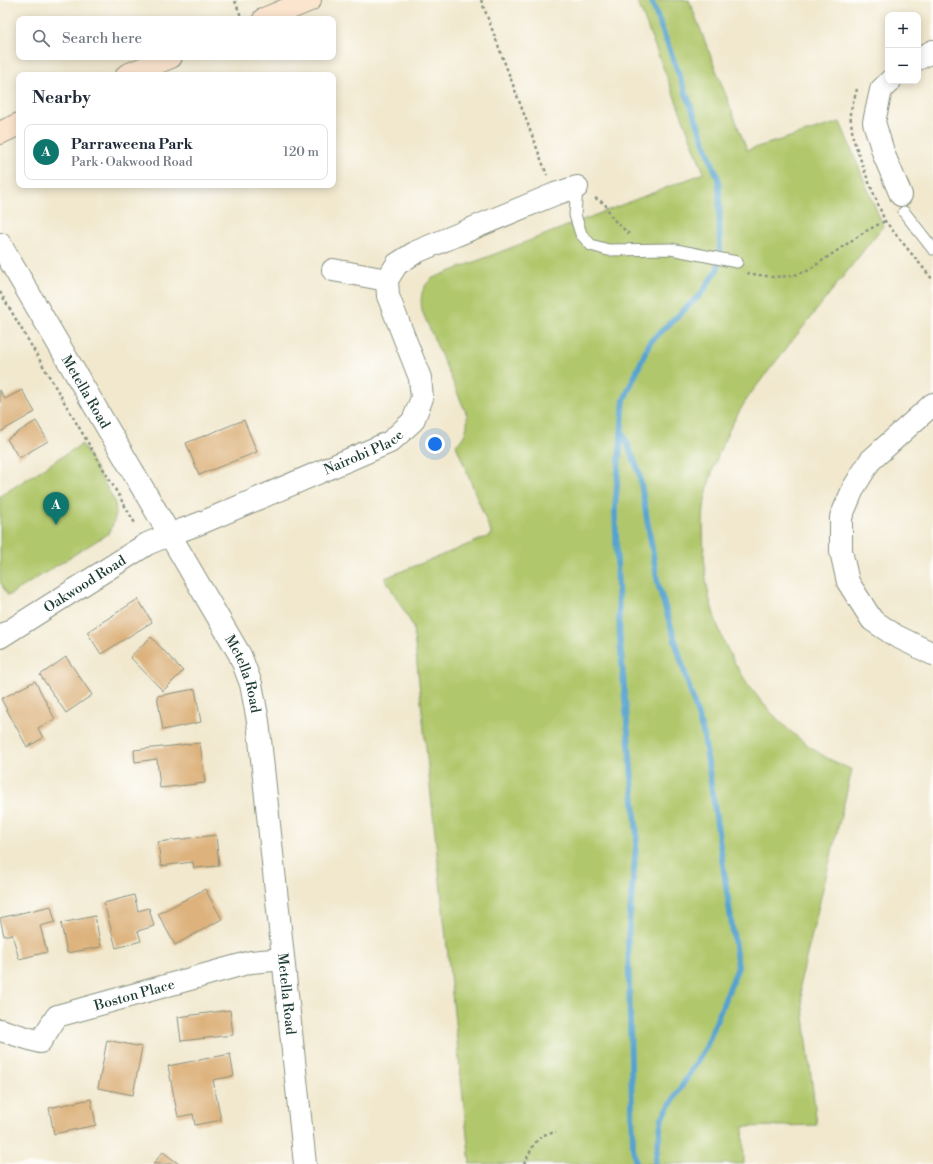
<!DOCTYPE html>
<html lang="en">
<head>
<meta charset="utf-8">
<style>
  :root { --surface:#fff; --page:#f6f6f7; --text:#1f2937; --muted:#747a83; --line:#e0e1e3; --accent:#0f766e }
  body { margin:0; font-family:"Libre Bodoni",serif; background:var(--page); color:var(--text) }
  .controls { position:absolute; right:12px; top:12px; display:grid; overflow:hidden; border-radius:8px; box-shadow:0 2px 10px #0003 }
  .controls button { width:36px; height:36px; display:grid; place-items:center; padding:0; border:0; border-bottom:1px solid var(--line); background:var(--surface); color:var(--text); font:20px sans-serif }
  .you { position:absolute; left:435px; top:444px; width:14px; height:14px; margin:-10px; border:3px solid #fff; border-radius:50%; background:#1a73e8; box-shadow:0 0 0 6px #1a73e833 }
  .badge { display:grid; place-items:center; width:26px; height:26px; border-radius:50%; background:var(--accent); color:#fff; font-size:13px; font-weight:700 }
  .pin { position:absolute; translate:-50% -33px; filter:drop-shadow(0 1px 2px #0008) }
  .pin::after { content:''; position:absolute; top:21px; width:14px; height:12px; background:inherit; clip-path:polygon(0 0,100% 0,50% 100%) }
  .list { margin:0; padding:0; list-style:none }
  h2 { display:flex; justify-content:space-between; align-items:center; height:52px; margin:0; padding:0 16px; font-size:17px }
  h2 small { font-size:13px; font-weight:400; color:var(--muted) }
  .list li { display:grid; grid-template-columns:26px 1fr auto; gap:12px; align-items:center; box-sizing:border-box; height:56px; margin:0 8px 8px; padding:0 8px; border:1px solid var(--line); border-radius:8px }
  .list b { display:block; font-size:15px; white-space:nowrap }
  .list p { margin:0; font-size:13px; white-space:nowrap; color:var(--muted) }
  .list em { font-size:13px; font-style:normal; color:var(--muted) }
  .icon { flex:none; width:22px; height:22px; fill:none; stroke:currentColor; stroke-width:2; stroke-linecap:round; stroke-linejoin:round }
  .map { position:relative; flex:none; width:933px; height:1164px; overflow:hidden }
  .search { position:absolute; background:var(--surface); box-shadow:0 2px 10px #0003; left:16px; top:16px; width:320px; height:44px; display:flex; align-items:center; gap:10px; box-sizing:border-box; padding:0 14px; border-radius:8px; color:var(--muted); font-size:15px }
  .panel { position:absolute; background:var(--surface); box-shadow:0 2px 10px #0003; left:16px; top:72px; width:320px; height:116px; border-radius:8px }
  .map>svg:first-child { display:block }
</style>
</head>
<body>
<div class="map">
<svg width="933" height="1164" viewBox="0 0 933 1164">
  <rect width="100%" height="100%" fill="#fdfcf7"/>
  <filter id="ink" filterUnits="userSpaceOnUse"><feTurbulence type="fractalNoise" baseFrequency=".025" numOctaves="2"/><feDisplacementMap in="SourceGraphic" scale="8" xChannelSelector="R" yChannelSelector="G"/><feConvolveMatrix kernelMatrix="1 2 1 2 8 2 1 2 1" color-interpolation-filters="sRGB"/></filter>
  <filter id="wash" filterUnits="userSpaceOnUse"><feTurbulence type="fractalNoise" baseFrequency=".012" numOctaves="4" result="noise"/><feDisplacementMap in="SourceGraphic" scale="16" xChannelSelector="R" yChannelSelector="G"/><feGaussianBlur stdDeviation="0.9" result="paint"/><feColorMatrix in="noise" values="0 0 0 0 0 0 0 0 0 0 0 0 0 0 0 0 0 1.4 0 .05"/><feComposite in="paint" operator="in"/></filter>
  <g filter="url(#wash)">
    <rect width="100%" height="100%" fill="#f1e8ce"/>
    <!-- green -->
    <g fill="#b1c76c" stroke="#688250">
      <path d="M637 0H689L747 150 840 122 883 226 751 393C730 424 714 458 706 495 702 514 703 534 704 553 705 570 706 587 711 604 727 668 771 724 827 758 835 762 844 766 852 770L800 983 817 1125 743 1127 744 1164H470L413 626 385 578 492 535 456 445C466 436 468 428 467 415L422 311C420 297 421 287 433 278L704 173Z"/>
      <path d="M82 444 114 500C118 515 115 519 109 533L8 596 0 582V496Z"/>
    </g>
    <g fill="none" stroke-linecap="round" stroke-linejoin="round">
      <!-- stream -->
      <g stroke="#54a3ce" stroke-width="6">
        <path d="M622 431 639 472 658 584 704 736 738 967 706 1047 662 1118 655 1164"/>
        <path d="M636 1164 633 1148 628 937 637 836 620 641 615 508 624 400 650 342 701 294 718 268 720 250 719 181 651 0"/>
      </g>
    </g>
    <g id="blocks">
      <!-- building -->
      <g fill="#ddb27d">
        <path d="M0 390 5 399 22 390 35 412 0 432Z"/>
        <path d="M244 420 257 452 199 475 186 443Z"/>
        <path d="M36 421 48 441 19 458 7 439Z"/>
        <path d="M138 599 152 622 101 654 87 632Z"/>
        <path d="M151 637 183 671 163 691 130 657Z"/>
        <path d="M66 657 92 695 66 713 40 675Z"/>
        <path d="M35 681 55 719 38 728 43 738 27 747 1 699Z"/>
        <path d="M195 689 201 722 163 730 157 696Z"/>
        <path d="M200 743 205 783 160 788 157 759 135 762 134 750Z"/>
        <path d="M216 835 219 866 194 868 193 862 161 866 158 842Z"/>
        <path d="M205 889 222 919 175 945 158 914Z"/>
        <path d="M134 895 138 911 149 908 154 926 138 931 141 941 116 948 104 903Z"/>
        <path d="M51 906 55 922 40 926 47 952 19 959 12 934 4 936 0 918Z"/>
        <path d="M95 916 101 947 67 953 61 923Z"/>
        <path d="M230 1010 233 1035 181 1041 178 1017Z"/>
        <path d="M107 1040 142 1047 133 1095 98 1088Z"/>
        <path d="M230 1054 234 1076 213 1080 221 1120 195 1125 193 1114 178 1117 168 1066Z"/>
        <path d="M91 1099 96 1125 54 1134 49 1108Z"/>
        <path d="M163 1152 179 1164H153Z"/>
      </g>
    </g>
  </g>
  <g filter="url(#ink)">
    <use href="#blocks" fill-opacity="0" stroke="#889281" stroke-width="1"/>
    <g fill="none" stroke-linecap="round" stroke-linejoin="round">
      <!-- service casing -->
      <g stroke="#889281" stroke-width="13">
        <g id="service">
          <path d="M577 187 575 215 581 234 591 245 608 250 671 249 737 262"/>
          <path d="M904 212 933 249"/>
        </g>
      </g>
      <!-- minor casing -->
      <g stroke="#889281" stroke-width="24">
        <g id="minor">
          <path d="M918 59 933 51"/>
          <path d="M890 81 881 90 874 122 884 155 901 195"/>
          <path id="s1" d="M0 244 240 655 251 684 258 721 305 1164"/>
          <path d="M333 270 387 280"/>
          <path d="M933 404 870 461 854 487 841 517V551L848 582 872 620 896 636 933 654"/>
          <path id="s2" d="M0 637 147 544 171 534 201 523 390 442 413 421 422 398 420 378 388 296 387 280 397 264 416 252 555 194 577 187"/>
          <path id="s3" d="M0 1030 40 1042 57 1016 251 962 283 959"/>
        </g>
      </g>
      <!-- secondary casing -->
      <g stroke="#889281" stroke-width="24">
        <g id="secondary">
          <path d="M264 19 310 0"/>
          <path d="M127 75 171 57"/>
          <path d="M0 133 19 124"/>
        </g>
      </g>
      <!-- path -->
      <g stroke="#889281" stroke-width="2.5" stroke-dasharray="3 3" stroke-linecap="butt">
        <path d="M481 0 547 175"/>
        <path d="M235 1 242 19"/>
        <path d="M857 89 850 113 853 138 866 175 885 221 933 280"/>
        <path d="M595 198 605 204 612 218 629 234"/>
        <path d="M747 273 772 277 791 276 807 271 866 231 885 221"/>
        <path d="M0 292 136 525"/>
        <path d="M524 1164 534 1144 543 1135 556 1132"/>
      </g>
      <!-- service -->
      <use href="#service" stroke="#fff" stroke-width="11"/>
      <!-- minor -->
      <use href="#minor" stroke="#fff" stroke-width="22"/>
      <!-- secondary -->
      <use href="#secondary" stroke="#fce5cf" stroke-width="22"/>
    </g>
  </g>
  <g text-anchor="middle" stroke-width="3.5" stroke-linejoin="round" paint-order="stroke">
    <!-- street labels -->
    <g font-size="14" fill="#1f3d34" stroke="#fdfcf7">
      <text dy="5" stroke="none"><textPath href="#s1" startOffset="171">Metella Road</textPath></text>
      <text dy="5" stroke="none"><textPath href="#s2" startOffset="409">Nairobi Place</textPath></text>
      <text dy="5" stroke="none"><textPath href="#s2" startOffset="100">Oakwood Road</textPath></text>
      <text dy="5" stroke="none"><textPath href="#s1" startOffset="495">Metella Road</textPath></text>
      <text dy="5" stroke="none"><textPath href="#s1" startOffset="819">Metella Road</textPath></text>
      <text dy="5" stroke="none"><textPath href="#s3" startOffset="153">Boston Place</textPath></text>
    </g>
  </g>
</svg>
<div class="controls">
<button>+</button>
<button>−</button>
</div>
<div class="you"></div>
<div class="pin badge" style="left:56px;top:525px">A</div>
<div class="search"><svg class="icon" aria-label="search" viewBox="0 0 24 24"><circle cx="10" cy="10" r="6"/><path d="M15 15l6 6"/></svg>Search here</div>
<section class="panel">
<h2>Nearby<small></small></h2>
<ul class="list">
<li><span class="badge">A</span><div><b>Parraweena Park</b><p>Park · Oakwood Road</p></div><em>120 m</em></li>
</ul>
</section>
</div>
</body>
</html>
